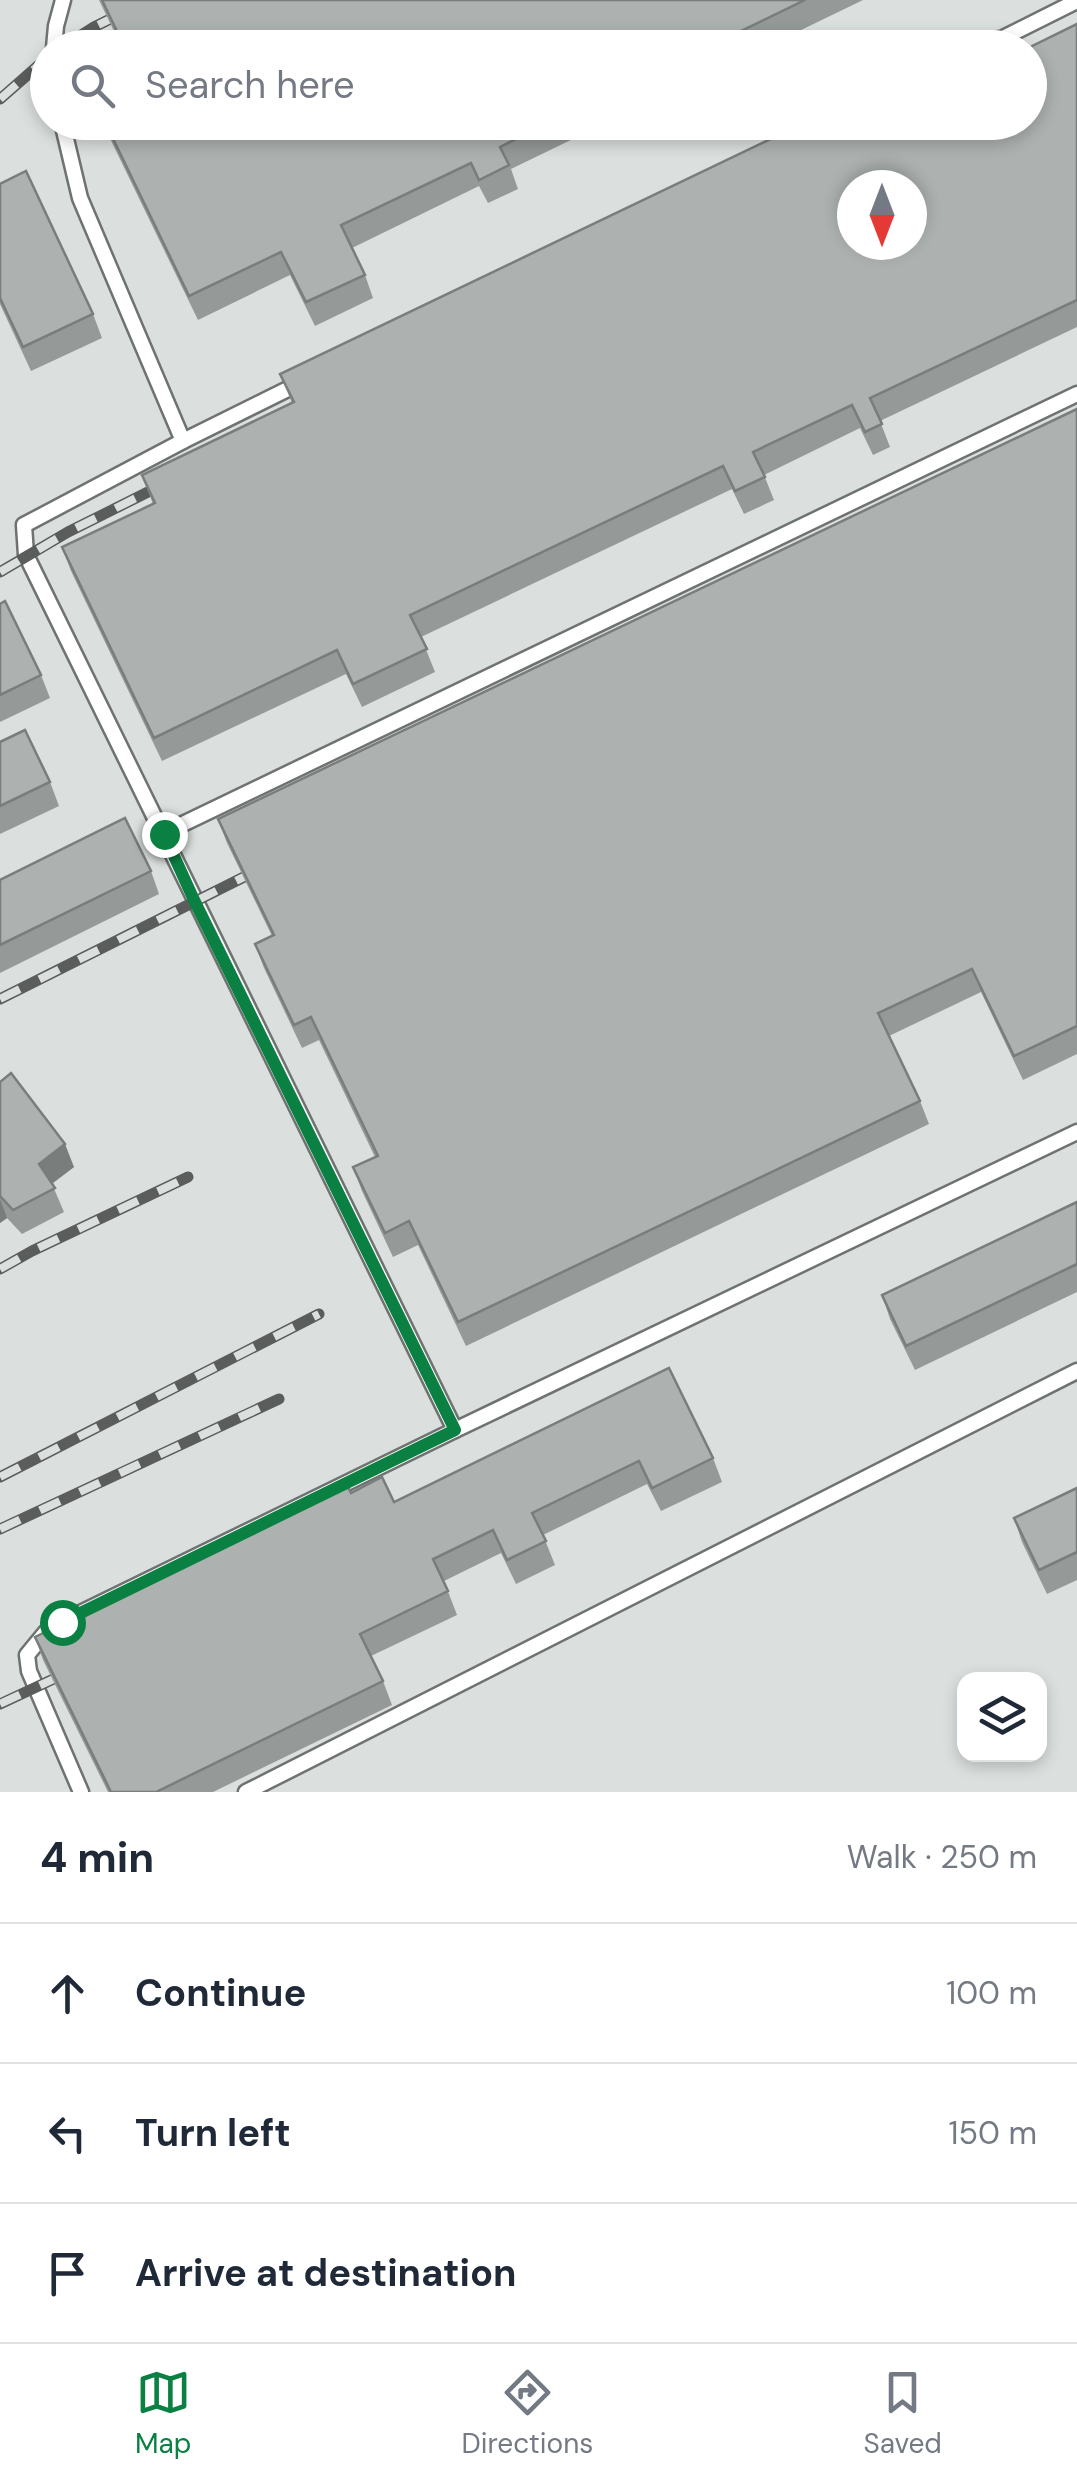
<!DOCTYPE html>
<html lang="en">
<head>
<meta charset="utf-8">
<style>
  :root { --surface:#fff; --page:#f6f6f7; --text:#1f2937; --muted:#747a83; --line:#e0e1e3; --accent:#0b8043 }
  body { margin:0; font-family:"DM Sans",sans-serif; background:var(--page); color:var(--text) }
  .controls { position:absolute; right:30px; bottom:30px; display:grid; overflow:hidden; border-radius:20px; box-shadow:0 5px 15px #0003 }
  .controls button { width:90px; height:90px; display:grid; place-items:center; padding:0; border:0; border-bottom:2px solid var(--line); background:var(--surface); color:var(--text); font:50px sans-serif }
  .compass { position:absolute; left:837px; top:170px; width:90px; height:90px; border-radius:50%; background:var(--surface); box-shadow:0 5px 15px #0003; rotate:180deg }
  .stop { position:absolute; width:30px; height:30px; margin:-22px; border:8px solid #0b8043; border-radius:50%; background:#fff }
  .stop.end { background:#0b8043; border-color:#fff; box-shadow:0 2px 10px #0008 }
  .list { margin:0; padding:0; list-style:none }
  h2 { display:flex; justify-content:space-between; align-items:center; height:130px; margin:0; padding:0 40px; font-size:42px }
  h2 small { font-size:32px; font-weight:400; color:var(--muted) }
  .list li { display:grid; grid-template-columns:65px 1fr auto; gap:30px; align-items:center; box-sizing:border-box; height:140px; padding:0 40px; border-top:2px solid var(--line) }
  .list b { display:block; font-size:38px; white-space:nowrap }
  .list em { font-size:32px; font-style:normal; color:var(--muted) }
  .icon { flex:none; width:55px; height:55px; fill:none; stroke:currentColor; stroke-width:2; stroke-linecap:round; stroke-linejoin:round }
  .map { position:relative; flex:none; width:1077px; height:1792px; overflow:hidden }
  .search { position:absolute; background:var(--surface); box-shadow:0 5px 15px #0003; left:30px; right:30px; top:30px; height:110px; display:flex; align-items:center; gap:25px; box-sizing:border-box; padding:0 35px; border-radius:55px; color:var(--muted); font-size:38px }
  .sheet { height:550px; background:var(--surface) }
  nav { display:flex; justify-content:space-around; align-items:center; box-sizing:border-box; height:140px; border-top:2px solid var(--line); background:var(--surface); font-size:28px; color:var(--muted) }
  nav a { display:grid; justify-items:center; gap:5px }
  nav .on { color:var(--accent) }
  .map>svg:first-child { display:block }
</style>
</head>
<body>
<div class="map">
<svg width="1077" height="1792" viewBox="0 0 1077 1792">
  <rect width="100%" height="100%" fill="#dbe0de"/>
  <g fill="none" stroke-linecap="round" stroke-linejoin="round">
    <!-- service casing -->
    <g stroke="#6e7270" stroke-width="19">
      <g id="service">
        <path d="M54 48 56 26 63 0"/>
        <path d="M983 48 1077 1"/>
        <path d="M62 122 80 198 183 441"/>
        <path d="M300 383 183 441 24 525 26 555 455 1430"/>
        <path d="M164 833 1077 394"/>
        <path d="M81 1792 29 1671 27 1655 46 1632 62 1622 455 1430 1077 1132"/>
        <path d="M246 1792C524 1654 799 1510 1077 1371"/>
      </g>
    </g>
    <!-- path -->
    <path stroke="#9da1a0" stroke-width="5" stroke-dasharray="8 5" stroke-linecap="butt" d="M39 62 45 111"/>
    <!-- service -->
    <use href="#service" stroke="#fff" stroke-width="14"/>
    <!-- rail casing -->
    <g stroke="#5a5d5c" stroke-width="11">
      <g id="rail">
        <path d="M61 48 94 27 149 0"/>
        <path d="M0 99 48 57"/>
        <path d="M0 572 68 532 172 480"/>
        <path d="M0 999 268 865"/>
        <path d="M0 1269 32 1251 188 1177"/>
        <path d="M0 1477 319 1314"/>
        <path d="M0 1529 279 1399"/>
        <path d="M0 1704 77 1668"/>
      </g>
    </g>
    <!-- rail -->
    <use href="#rail" stroke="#dbe0de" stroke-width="8" stroke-dasharray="22" stroke-linecap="butt"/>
  </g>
  <!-- wall -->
  <g fill="#959997">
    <path d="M99 0H863L764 48H122Z"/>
    <path d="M1077 24V327L880 421 890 447 873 455 860 428 764 475 774 500 744 514 732 489 421 637 435 672 362 707 346 674 162 761 71 571 62 547 153 504 142 475 292 403 280 374 1030 122Z"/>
    <path d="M102 122H608L511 169 518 189 488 203 479 186 352 248 365 275 373 298 315 326 290 275 198 320Z"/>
    <path d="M0 184 93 314 102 338 31 371 0 304Z"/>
    <path d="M1077 409V1054L1023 1080 981 992 889 1036 920 1101 929 1124 466 1346 418 1245 393 1257 362 1191 353 1167 375 1157 319 1040 302 1048 264 968 255 944 272 936 227 843 218 819Z"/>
    <path d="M0 604 41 675 50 698 0 722Z"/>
    <path d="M0 742 50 782 59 806 0 834Z"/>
    <path d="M151 871 159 894 0 973V880Z"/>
    <path d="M0 1082 74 1167 52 1184 64 1212 22 1234 7 1218 0 1223Z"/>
    <path d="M1077 1202V1292L915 1370 890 1319 882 1295Z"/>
    <path d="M669 1368 713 1458 722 1482 661 1511 647 1484 543 1535 555 1565 516 1584 501 1553 444 1581 457 1615 371 1656 383 1681 392 1705 213 1792H108L43 1660 35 1637 351 1493 394 1502Z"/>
    <path d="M1077 1488V1580L1047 1594 1022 1542 1014 1518Z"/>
  </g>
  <!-- shaded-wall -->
  <g fill="#797d7b">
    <path d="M65 1144 74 1167 47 1187 39 1164Z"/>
    <path d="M0 1199 7 1218 0 1223Z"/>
  </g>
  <!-- building -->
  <g fill="#adb2b0" stroke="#797d7b" stroke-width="2.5" fill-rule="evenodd">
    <path d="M102 0H805L706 48H125Z"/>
    <path d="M1077 24V300L870 398 882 424 865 432 852 405 753 452 765 477 735 491 723 466 410 615 427 649 353 684 337 650 154 738 62 547 155 503 142 475 294 402 280 374 806 122H1030V48H1028ZM852 185H912V245H852Z"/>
    <path d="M997 31 1005 48H963Z"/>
    <path d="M105 122H550L500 147 509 165 479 180 471 163 341 225 365 275 306 302 281 252 189 296Z"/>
    <path d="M26 171 93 314 23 347 0 298V184Z"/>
    <path d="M1077 409V1026L1014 1056 972 969 878 1013 920 1101 458 1322 409 1221 385 1233 353 1167 378 1156 311 1017 294 1025 255 944 274 935 218 819Z"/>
    <path d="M5 601 41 675 0 695V604Z"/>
    <path d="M25 730 50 782 0 806V742Z"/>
    <path d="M125 818 151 871 0 945V880Z"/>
    <path d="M11 1073 65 1144 39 1164 55 1188 13 1210 0 1196V1082Z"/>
    <path d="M1077 1202V1264L906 1346 882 1295Z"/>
    <path d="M669 1368 713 1458 652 1488 639 1461 532 1513 546 1541 507 1560 493 1530 433 1559 448 1591 360 1634 383 1681 156 1792H111L35 1637 347 1485 351 1493 382 1477 394 1502Z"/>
    <path d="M1077 1488V1552L1039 1570 1014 1518Z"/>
  </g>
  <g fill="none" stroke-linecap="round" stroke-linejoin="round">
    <!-- route -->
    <path stroke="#0b8043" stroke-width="12" d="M62 1622 455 1430 194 900 164 834"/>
  </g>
</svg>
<div class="controls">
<button><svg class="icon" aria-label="layers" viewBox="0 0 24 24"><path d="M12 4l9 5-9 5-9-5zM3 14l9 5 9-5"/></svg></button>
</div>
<svg class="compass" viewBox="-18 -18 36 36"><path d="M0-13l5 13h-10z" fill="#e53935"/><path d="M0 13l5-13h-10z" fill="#747a83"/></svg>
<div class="stop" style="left:62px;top:1622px"></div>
<div class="stop end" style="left:164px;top:834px"></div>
<div class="search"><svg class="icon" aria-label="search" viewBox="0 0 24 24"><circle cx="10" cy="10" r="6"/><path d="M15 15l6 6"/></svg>Search here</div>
</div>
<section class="sheet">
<h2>4 min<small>Walk · 250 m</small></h2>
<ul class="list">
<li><svg class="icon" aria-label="ahead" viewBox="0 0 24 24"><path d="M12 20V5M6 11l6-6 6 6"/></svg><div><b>Continue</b></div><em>100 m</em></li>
<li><svg class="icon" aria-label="left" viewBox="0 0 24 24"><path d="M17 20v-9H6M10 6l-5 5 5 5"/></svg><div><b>Turn left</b></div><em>150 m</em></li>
<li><svg class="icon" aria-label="arrive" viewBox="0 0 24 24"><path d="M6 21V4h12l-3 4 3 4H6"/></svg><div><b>Arrive at destination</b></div></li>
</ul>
</section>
<nav>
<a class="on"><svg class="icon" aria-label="map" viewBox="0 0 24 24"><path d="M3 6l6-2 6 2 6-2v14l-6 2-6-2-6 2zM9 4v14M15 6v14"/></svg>Map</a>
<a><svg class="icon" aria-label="directions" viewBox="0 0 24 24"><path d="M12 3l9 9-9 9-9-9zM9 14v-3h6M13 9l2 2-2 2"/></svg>Directions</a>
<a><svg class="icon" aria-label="saved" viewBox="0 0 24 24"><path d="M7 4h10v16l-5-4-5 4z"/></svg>Saved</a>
</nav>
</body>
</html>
